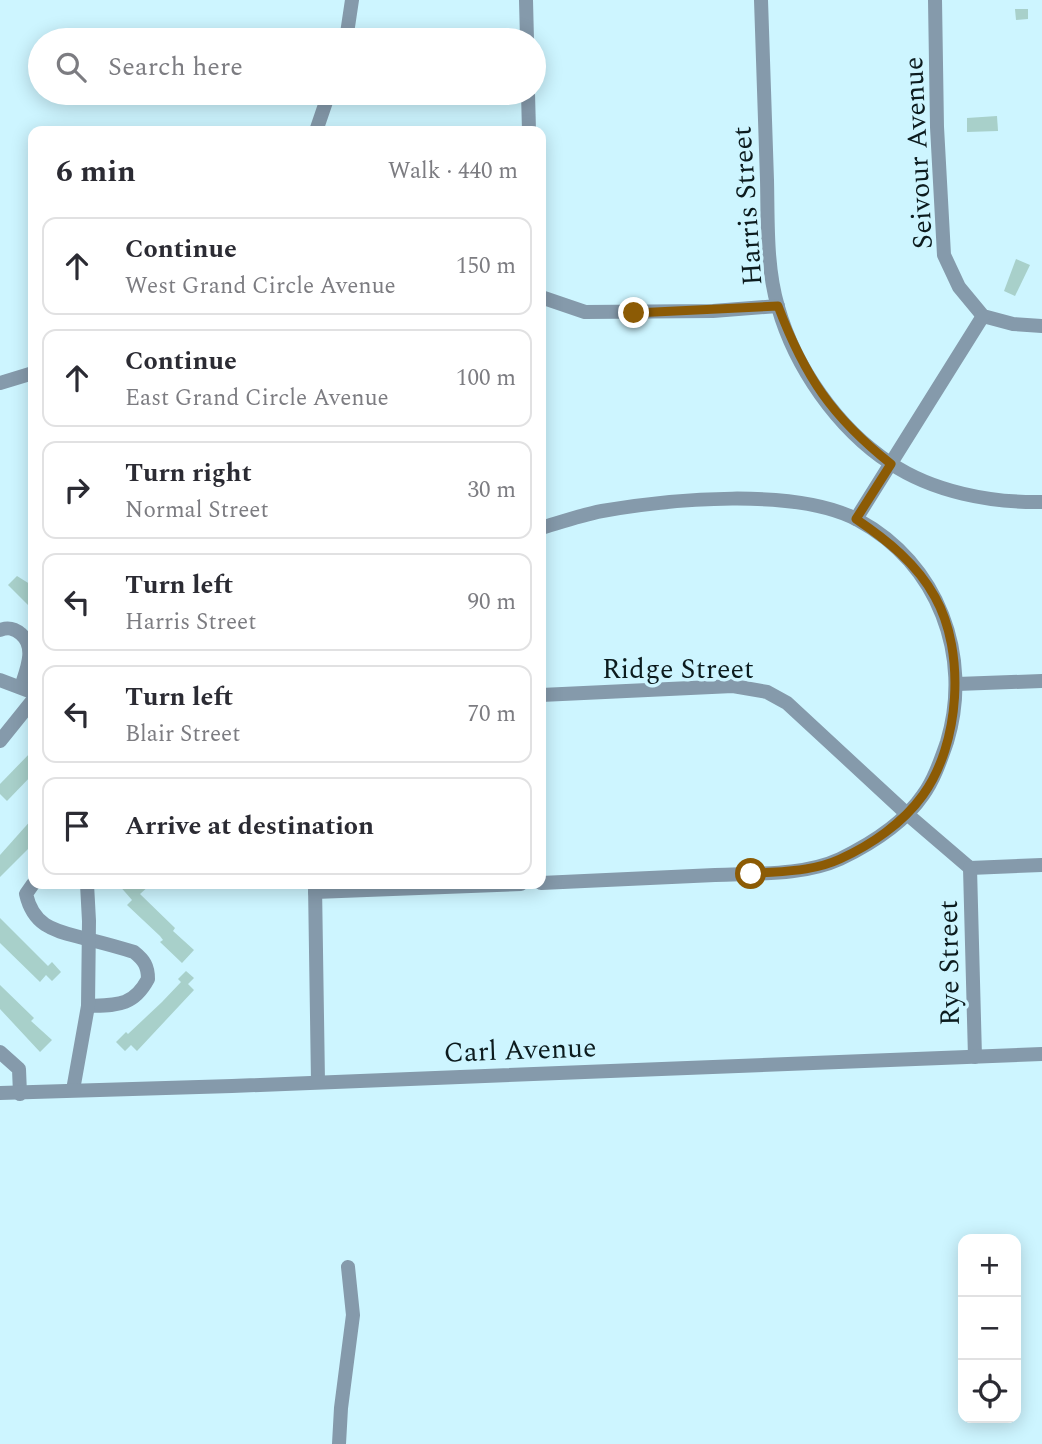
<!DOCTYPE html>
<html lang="en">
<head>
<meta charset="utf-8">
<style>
  :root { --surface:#fff; --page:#f2f2f3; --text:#2b2b33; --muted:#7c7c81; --line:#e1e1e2 }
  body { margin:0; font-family:Spectral,serif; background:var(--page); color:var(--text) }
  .controls { position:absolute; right:21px; bottom:21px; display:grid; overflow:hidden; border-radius:14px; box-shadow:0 4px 18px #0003 }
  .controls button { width:63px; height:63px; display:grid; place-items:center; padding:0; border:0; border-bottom:2px solid var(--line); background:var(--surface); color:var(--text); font:35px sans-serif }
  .stop { position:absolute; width:21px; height:21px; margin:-16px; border:5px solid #8c5b05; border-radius:50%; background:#fff }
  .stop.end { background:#8c5b05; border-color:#fff; box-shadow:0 2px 7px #0008 }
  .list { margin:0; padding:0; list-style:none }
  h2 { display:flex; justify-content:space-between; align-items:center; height:91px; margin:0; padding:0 28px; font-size:30px }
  h2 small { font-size:23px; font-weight:400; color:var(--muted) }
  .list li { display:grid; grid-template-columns:46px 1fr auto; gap:21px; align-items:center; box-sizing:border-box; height:98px; margin:0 14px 14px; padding:0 14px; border:2px solid var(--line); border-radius:14px }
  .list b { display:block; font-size:26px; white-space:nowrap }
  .list p { margin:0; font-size:23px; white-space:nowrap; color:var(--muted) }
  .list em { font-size:23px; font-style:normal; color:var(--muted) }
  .icon { flex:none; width:38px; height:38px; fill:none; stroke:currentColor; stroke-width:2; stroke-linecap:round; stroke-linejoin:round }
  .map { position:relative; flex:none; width:1042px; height:1444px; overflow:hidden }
  .search { position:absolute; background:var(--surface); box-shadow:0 4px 18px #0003; left:28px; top:28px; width:518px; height:77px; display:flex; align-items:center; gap:18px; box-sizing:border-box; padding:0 24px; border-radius:38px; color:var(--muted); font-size:26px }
  .panel { position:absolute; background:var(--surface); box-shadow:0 4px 18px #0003; left:28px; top:126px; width:518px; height:763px; border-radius:14px }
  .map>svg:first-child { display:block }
</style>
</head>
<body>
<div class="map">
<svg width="1042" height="1444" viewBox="0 0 1042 1444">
  <rect width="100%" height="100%" fill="#cdf5ff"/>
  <!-- building -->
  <g fill="#a8d0ca">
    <path d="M1015 9H1028V19L1016 20Z"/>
    <path d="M997 116 998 131 967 132V118Z"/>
    <path d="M1016 259 1030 265 1015 296 1004 291Z"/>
    <path d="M17 576 33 586V610L8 585Z"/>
    <path d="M33 750V774L7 801 0 794V784Z"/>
    <path d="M33 818V844L0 877V855Z"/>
    <path d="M118 884H151L140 894 175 928 173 931 194 950 182 963 160 942 163 940 160 936 127 905 132 900Z"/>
    <path d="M0 918 48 966 52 962 61 972 52 981 46 975 40 982 0 943Z"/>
    <path d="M186 971 194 978 188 984 194 990 137 1051 131 1045 125 1051 116 1042 126 1032 128 1034 162 1002 181 982 178 979Z"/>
    <path d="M0 985 34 1018 31 1021 52 1040 40 1052 0 1009Z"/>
  </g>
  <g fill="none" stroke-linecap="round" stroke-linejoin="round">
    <!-- minor -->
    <g stroke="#859aab" stroke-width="14">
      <path d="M526 0 527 40"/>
      <path d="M761 0C763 60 765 120 767 180 768 222 766 266 778 307 795 367 837 428 890 463 933 492 991 503 1042 502"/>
      <path d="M935 0 937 127 944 255 959 287 983 316 1013 324 1042 326"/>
      <path d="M346 40 352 0"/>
      <path d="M528 93 529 131"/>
      <path d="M316 131 329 93"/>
      <path d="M541 297 585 312 713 311 778 306"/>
      <path d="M0 383 33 373"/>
      <path d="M856 519 983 316"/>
      <path d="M541 528C561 522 581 515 602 511 670 499 796 487 858 520 938 563 973 656 947 742 941 759 934 780 923 795 904 823 871 844 840 859 803 876 755 873 715 875 657 878 599 880 541 883"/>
      <path d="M0 630C8 627 14 628 21 634 37 647 26 671 21 687"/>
      <path d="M0 680 29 691"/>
      <path d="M957 684 1042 681"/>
      <path d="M541 695 733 686 767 692 787 703 907 814 970 868 1042 865"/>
      <path d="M0 741 33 700"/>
      <path d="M970 868 975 1057"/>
      <path d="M33 884 26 894C34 929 58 931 87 939 103 943 118 947 134 952 144 960 148 966 148 979 133 1007 116 1005 88 1006"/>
      <path d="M315 885 318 1082"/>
      <path d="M315 892 521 884"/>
      <path d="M0 1052 19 1069 20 1094"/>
      <path d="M73 1090 88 1006 89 921 87 884"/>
      <path d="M0 1093 232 1086 1042 1054"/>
      <path d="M339 1444 341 1408 353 1315 348 1267"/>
    </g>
  </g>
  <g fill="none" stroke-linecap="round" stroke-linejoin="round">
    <!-- route -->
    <path stroke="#8c5b05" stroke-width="9" d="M634 313 778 306C805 377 832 417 891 464L856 519C887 540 917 564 935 597 966 652 960 744 923 795 903 823 871 845 840 859 812 872 780 871 751 874"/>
  </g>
  <g text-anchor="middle" stroke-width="7" stroke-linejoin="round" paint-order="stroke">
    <!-- street labels -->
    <g font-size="28" fill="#0c1b1e" stroke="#cdf5ff">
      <text transform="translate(917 153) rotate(-93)" y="10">Seivour Avenue</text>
      <text transform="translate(746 206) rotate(-94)" y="10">Harris Street</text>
      <text x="678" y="678">Ridge Street</text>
      <text transform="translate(948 963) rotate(-91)" y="10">Rye Street</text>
      <text transform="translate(520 1049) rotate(-2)" y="10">Carl Avenue</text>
    </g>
  </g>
</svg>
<div class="controls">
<button>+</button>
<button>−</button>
<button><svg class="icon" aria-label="locate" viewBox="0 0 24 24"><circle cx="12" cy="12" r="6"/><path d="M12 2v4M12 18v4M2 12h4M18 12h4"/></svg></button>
</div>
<div class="stop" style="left:751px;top:874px"></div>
<div class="stop end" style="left:634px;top:313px"></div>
<div class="search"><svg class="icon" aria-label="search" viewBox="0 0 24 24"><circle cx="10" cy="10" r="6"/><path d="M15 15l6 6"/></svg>Search here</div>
<section class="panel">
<h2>6 min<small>Walk · 440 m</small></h2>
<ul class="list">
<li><svg class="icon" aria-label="ahead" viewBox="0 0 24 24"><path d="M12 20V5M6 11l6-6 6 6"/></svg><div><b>Continue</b><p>West Grand Circle Avenue</p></div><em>150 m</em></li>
<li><svg class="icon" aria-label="ahead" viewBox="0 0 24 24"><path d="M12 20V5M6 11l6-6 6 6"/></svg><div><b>Continue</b><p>East Grand Circle Avenue</p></div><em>100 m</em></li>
<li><svg class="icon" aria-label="right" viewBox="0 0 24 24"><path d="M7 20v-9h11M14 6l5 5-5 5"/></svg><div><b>Turn right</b><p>Normal Street</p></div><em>30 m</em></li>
<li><svg class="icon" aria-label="left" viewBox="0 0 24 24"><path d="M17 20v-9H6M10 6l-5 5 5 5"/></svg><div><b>Turn left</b><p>Harris Street</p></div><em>90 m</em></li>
<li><svg class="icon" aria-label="left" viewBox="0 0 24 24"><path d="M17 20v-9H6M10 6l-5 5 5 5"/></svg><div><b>Turn left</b><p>Blair Street</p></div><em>70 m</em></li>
<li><svg class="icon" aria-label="arrive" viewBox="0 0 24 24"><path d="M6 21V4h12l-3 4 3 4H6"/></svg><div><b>Arrive at destination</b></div></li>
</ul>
</section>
</div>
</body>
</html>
